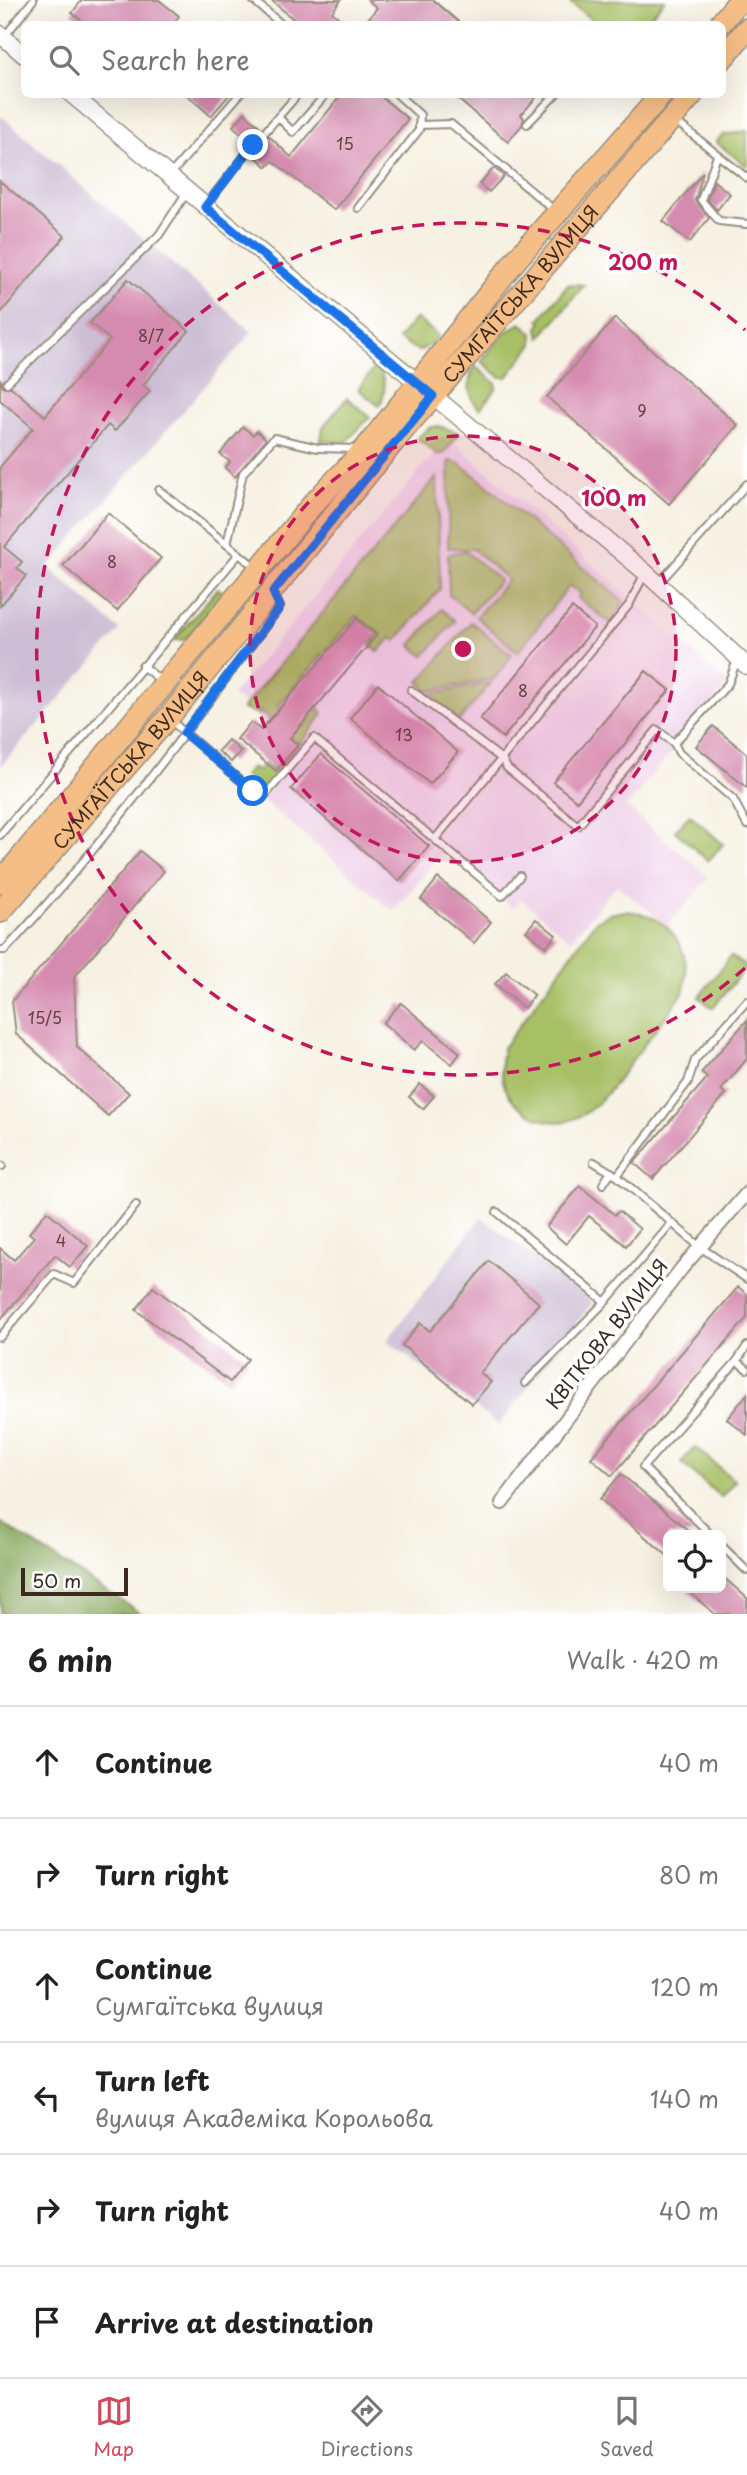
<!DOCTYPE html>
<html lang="en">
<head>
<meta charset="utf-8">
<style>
  :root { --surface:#fff; --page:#f6f6f6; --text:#222; --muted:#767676; --line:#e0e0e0; --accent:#d1495b }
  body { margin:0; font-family:"Playpen Sans",sans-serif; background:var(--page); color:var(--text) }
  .controls { position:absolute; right:21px; bottom:21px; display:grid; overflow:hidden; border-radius:10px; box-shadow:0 7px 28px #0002 }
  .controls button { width:63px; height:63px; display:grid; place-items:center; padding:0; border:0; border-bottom:2px solid var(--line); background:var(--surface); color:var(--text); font:35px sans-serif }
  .scale { position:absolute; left:21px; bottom:18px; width:107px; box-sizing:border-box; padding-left:7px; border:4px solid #3b2a1e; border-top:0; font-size:19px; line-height:24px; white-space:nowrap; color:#3b2a1e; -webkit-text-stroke:5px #fff; paint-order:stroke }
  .stop { position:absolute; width:21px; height:21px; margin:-16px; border:5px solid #1a73e8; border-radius:50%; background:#fff }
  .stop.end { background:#1a73e8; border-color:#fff; box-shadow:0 2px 7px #0008 }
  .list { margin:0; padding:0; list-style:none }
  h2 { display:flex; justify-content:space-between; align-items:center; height:91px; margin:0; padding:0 28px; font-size:30px }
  h2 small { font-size:23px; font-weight:400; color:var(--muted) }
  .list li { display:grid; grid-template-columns:46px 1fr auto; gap:21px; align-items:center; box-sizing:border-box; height:112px; padding:0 28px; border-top:2px solid var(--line) }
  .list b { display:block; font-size:26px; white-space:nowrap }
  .list p { margin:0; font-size:23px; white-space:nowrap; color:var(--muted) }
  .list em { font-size:23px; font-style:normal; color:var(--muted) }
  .icon { flex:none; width:38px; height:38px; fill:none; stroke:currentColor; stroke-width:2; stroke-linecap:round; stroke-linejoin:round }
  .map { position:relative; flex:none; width:747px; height:1614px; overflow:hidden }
  .search { position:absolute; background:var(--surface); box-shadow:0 7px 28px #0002; left:21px; right:21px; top:21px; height:77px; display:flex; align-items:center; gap:18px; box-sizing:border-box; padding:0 24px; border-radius:10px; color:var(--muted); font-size:26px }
  .sheet { height:763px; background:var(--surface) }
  nav { display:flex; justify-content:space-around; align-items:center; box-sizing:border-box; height:98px; border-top:2px solid var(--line); background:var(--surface); font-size:19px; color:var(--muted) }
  nav a { display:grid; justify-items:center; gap:4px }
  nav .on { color:var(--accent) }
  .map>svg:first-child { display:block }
</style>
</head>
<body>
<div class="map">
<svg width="747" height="1614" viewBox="0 0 747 1614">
  <rect width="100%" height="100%" fill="#fff"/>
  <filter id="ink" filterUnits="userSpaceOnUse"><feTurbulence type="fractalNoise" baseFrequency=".0143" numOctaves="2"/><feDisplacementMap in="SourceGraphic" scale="14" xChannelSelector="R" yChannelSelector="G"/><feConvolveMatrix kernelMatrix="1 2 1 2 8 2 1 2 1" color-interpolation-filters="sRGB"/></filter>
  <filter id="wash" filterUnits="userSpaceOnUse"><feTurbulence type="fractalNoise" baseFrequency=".00686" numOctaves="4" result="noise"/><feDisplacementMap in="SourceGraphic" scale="28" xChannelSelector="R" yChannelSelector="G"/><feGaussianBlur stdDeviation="1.57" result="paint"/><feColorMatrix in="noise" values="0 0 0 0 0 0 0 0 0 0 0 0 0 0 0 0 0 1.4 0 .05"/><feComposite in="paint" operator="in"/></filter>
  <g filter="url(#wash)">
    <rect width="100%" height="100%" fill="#f6f1e2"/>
    <!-- built -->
    <path fill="#eed0e8" d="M448 437 728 684 626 807 709 877 668 926 617 885 570 940 521 899 513 908 444 851 393 911 262 799 301 753 232 695Z"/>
    <!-- industrial -->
    <g fill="#ccbed4">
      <path d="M0 115 252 332 48 567 120 630 0 767Z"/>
      <path d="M481 1217 593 1302 499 1425 387 1341Z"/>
    </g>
    <!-- green -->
    <g fill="#a7bf65" stroke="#717442" stroke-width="2">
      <path d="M567 0H665L644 24H597Z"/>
      <path d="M747 131V167L716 142 723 135Z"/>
      <path d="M568 284 584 285 540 338 538 327 542 323 539 320Z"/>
      <path d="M416 318 438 336 432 344 419 351 398 339Z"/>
      <path d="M521 323 533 333V344L507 377H500L481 361 504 333Z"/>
      <path d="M376 366C386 379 387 391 379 406L358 389Z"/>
      <path d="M475 366 496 383V389L480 409C467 396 466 382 475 366Z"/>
      <path d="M347 398 370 417 346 442 321 441 323 427Z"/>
      <path d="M438 426 460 433 443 454H437L417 438 429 428Z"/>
      <path d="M449 461 460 464 482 481 624 602 610 623 578 598 581 593 569 586 518 652 476 617 508 580 473 549 448 548Z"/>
      <path d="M437 477 440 589 396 641 391 638 378 652 371 645 379 634 356 616 278 706 303 727 319 707 323 714 268 785 260 789 244 776 252 767 258 771 264 764 276 773 299 744 260 712 257 714 242 709Z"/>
      <path d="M465 551 500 580 471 613 449 595 448 554Z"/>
      <path d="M218 588 224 593 185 640H174Z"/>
      <path d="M442 609 455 621 424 656 411 645Z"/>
      <path d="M471 622 512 655 494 679 424 692 425 687 419 682Z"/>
      <path d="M491 683 459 721 427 695Z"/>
      <path d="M690 815 723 844 708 861 675 831Z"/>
      <path d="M625 911C670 914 695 950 683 993 667 1015 651 1036 634 1058 605 1097 573 1148 520 1107 502 1094 498 1069 503 1048L595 922 609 914Z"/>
      <path d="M731 956 746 967 713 1008 699 997Z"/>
      <path d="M695 1447 735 1481 721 1497 681 1463Z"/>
    </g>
    <!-- forest -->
    <path fill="#85a65a" stroke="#60683c" stroke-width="2" d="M0 1522 142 1614H0Z"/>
    <g id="blocks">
      <!-- building -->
      <g fill="#d58baf">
        <path d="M82 0H159L179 16 173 24H86L72 13Z"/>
        <path d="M271 0H341L332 12 346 24H299Z"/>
        <path d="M368 0H433L461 24H364L377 8Z"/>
        <path d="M186 94H230L211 116Z"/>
        <path d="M342 94H378L408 119 334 210 273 161 267 167 253 154 258 146 257 141H249L233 126 245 113 261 128V136H269L291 157Z"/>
        <path d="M452 94H539L521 115 524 118 522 125 508 142Z"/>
        <path d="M494 168 504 176 489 192 479 184Z"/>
        <path d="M703 172 695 200 709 218 690 242 663 221Z"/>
        <path d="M0 181 65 236 0 314Z"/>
        <path d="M714 181 730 194 717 210 707 199Z"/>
        <path d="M128 279 189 331 143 385 150 391 132 412 115 431 108 425 4 547 22 562 17 568 26 576 0 606V467L33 428 0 400V378L3 387H11L45 416 110 340 90 323Z"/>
        <path d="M615 318 738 425 669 504 547 397Z"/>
        <path d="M243 427 253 435 257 431 266 439 235 477 225 468 230 462 220 454Z"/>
        <path d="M108 513 161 558 117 611 63 566Z"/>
        <path d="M572 608 595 627 503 738 480 719Z"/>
        <path d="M357 618 377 635 290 738 298 745 276 771 237 739 251 722 261 730Z"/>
        <path d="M646 671 670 690 577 801 553 782Z"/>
        <path d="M378 684 458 752 430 784 350 718Z"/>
        <path d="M713 726 747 754V788L696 746Z"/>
        <path d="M228 740 241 751 231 762 218 751Z"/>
        <path d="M321 754 429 846 399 881 291 789Z"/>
        <path d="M140 851 164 871 74 977 77 1047 129 1093 108 1116 16 1034 12 1001Z"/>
        <path d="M438 878 491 922 474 943 421 899Z"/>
        <path d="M536 919 556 935 546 947 526 931Z"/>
        <path d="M506 972 534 995 524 1008 495 984Z"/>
        <path d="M401 1003 460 1053 452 1064 423 1041 414 1050 383 1023Z"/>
        <path d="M747 1020V1059L721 1090 726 1094 653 1179 634 1163 707 1078 701 1073Z"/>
        <path d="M420 1084 434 1096 423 1109 409 1097Z"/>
        <path d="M580 1186 615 1215 619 1211 640 1229 626 1246 589 1216 566 1244 546 1227Z"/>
        <path d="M47 1211 88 1246 70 1267 55 1255 0 1320V1248L14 1260 34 1237 29 1233Z"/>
        <path d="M489 1261 539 1303 480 1373 491 1382 472 1404 402 1345 420 1323 430 1331Z"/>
        <path d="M153 1287 248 1359 230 1382 136 1310Z"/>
        <path d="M738 1287 747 1294V1318L612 1476 591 1458Z"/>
        <path d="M747 1394V1435L727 1419Z"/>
        <path d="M621 1474 694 1535H668V1556L600 1499Z"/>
        <path d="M721 1575 747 1598V1614H715L684 1588H721Z"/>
      </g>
    </g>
  </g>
  <g filter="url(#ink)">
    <use href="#blocks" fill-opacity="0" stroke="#988e80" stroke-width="2"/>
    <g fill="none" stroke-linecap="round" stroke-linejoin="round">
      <!-- service casing -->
      <g stroke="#988e80" stroke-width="10">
        <g id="service">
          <path d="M253 0 281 24"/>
          <path d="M5 36 33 0"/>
          <path d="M278 117 293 132 326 94"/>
          <path d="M674 120 747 178"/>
          <path d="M527 124 556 94"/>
          <path d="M419 125 451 124 554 210"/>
          <path d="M265 132 298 94"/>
          <path d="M717 156 701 200 719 221 747 224"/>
          <path d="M170 175 240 94"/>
          <path d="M206 205 253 145"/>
          <path d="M358 208 419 130 420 115 397 94"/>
          <path d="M7 383 159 235 187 192"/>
          <path d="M159 490 254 566"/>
          <path d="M227 544 243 473 274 438 318 448 356 449"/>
          <path d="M659 583 747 484"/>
          <path d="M737 660 728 684 674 743 679 753 733 799 747 825"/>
          <path d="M142 666 163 682"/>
          <path d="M411 690 503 760 507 768 578 826 657 730 674 743"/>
          <path d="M170 720 262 799 314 738 502 896 520 876"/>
          <path d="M0 835 239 554"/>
          <path d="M435 839 629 605 644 575"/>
          <path d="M0 950H5C105 844 192 723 280 607L274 593"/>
          <path d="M747 1001 695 1060 688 1082 617 1176 700 1247 747 1279"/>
          <path d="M594 1162 617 1176"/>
          <path d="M0 1165 2 1166"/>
          <path d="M603 1184 611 1172"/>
          <path d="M497 1212 605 1302"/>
          <path d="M0 1337 54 1274 74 1283 136 1205"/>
          <path d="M747 1346 737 1361 747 1369"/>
          <path d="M525 1383 605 1302 672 1223"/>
          <path d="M711 1535 643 1467 737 1361"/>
          <path d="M721 1545 747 1571"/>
        </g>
      </g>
      <!-- minor casing -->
      <g stroke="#988e80" stroke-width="16">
        <path id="minor" d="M502 1503 682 1268 747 1193"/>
      </g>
      <!-- tertiary casing -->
      <g stroke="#988e80" stroke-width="19">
        <g id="tertiary">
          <path d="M0 34 24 55"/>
          <path d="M71 94 645 572 747 666"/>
        </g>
      </g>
      <!-- primary casing -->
      <g stroke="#988e80" stroke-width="24">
        <g id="primary">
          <path d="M720 24 740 0"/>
          <path d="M722 59 747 29"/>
          <path d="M0 883 312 505 365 449 515 261 662 94"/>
          <path id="s1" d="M0 912 168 718 401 433 693 94"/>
        </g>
      </g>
      <!-- service -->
      <use href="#service" stroke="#fff" stroke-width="6"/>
      <!-- minor -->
      <use href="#minor" stroke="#fff" stroke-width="12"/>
      <!-- tertiary -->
      <use href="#tertiary" stroke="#fff" stroke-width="16"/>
      <!-- primary -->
      <use href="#primary" stroke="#f6be87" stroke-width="21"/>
    </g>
  </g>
  <g fill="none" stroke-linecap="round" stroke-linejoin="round" filter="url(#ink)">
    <!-- route -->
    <path stroke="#1a73e8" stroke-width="9" d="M253 791 184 733 280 607 273 592 433 396 205 207 253 145"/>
  </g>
  <!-- distance rings -->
  <circle cx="463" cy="649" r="213" fill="#c2185b" fill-opacity=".12"/>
  <g fill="none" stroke="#c2185b" stroke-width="3.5" stroke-dasharray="12 9">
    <circle cx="463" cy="649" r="213"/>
    <path d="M745 968A426 426 0 1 1 745 330"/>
  </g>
  <g text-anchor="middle" stroke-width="7" stroke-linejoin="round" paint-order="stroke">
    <!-- number labels -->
    <g font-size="16" fill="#624242">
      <text x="345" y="150">15</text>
      <text x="151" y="342">8/7</text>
      <text x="642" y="417">9</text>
      <text x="112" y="568">8</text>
      <text x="523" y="697">8</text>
      <text x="404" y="741">13</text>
      <text x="45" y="1024">15/5</text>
      <text x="61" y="1247">4</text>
    </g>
    <!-- street labels -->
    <g font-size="19" fill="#3b2a1e" stroke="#fff">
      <text dy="7" stroke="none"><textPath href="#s1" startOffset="808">СУМГАЇТСЬКА ВУЛИЦЯ</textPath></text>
      <text dy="7" stroke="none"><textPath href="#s1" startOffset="200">СУМГАЇТСЬКА ВУЛИЦЯ</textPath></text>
      <text transform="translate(607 1334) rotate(-52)" y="7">КВІТКОВА ВУЛИЦЯ</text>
    </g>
  </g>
  <circle cx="463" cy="649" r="10" fill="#c2185b" stroke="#fff" stroke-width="3.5"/>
  <g font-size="21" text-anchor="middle" font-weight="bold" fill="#c2185b" stroke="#fff" stroke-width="7" stroke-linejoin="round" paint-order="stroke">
    <text x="643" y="270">200 m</text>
    <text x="614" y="506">100 m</text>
  </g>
</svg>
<div class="controls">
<button><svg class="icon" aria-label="locate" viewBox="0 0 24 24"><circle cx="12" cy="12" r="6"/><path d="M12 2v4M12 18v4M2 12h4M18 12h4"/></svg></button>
</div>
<div class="scale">50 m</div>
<div class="stop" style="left:253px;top:791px"></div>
<div class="stop end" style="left:253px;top:145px"></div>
<div class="search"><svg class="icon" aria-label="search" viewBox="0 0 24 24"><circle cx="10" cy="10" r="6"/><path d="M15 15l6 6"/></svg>Search here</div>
</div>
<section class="sheet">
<h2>6 min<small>Walk · 420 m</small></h2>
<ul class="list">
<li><svg class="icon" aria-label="ahead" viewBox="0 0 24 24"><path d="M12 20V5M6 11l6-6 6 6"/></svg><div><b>Continue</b></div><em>40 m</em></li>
<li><svg class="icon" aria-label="right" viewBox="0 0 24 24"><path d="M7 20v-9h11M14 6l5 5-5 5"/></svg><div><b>Turn right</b></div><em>80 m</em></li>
<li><svg class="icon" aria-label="ahead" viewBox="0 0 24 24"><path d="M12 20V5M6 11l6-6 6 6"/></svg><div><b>Continue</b><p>Сумгаїтська вулиця</p></div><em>120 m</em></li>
<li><svg class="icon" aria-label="left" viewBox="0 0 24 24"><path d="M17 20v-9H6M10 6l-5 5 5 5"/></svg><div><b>Turn left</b><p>вулиця Академіка Корольова</p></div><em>140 m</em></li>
<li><svg class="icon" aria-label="right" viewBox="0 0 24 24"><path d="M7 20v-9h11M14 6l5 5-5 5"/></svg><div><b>Turn right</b></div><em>40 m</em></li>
<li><svg class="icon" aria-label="arrive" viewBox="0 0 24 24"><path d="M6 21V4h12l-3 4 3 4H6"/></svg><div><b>Arrive at destination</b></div></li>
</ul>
</section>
<nav>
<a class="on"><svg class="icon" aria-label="map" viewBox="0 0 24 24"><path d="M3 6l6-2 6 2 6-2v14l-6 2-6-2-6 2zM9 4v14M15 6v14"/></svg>Map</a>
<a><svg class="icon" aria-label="directions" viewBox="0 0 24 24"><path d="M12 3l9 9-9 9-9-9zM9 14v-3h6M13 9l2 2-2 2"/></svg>Directions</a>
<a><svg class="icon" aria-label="saved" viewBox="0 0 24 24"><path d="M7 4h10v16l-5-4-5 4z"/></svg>Saved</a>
</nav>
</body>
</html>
